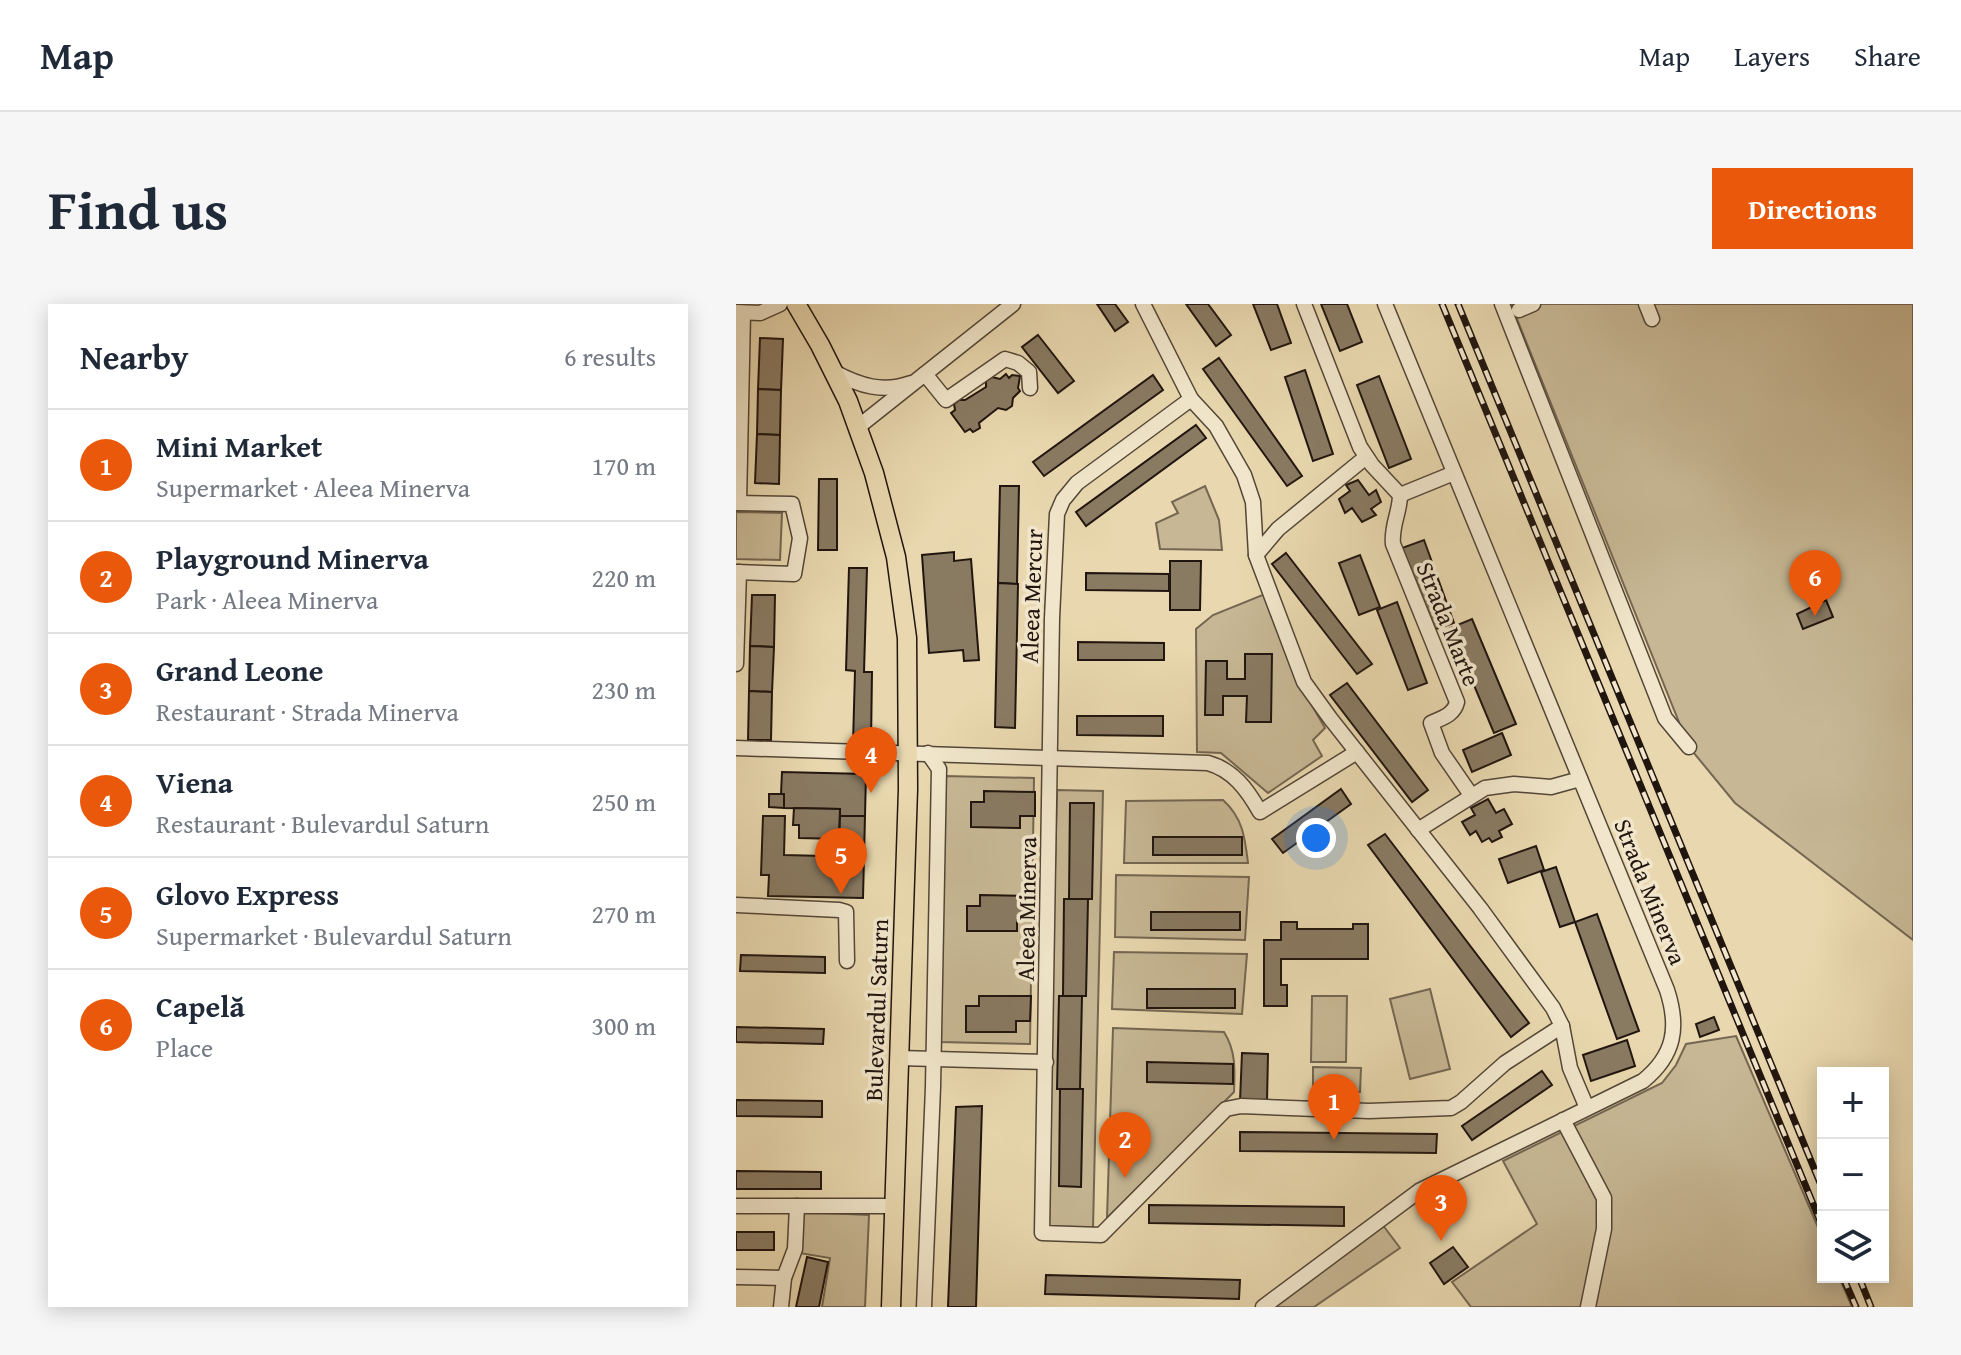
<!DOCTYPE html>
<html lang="en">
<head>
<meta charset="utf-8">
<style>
  :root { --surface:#fff; --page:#f6f6f7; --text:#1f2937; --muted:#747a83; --line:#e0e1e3; --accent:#ea580c }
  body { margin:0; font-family:"Gentium Book Plus",serif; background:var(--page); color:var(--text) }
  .controls { position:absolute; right:24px; bottom:24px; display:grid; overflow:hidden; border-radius:0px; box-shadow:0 4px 20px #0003 }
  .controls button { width:72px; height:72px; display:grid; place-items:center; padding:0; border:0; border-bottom:2px solid var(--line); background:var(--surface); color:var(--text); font:40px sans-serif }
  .you { position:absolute; left:580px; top:534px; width:28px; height:28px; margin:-20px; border:6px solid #fff; border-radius:50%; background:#1a73e8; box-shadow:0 0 0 12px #1a73e833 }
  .badge { display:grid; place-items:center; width:52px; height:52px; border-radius:50%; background:var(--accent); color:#fff; font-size:26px; font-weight:700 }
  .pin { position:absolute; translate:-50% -66px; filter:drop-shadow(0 2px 4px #0008) }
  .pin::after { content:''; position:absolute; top:42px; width:28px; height:24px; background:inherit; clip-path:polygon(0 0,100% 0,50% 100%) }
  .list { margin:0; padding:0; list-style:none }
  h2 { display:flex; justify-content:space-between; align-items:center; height:104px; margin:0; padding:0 32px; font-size:34px }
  h2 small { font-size:26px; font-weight:400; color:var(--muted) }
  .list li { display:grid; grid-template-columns:52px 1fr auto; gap:24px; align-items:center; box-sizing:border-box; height:112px; padding:0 32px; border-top:2px solid var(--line) }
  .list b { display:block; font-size:30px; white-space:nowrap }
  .list p { margin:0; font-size:26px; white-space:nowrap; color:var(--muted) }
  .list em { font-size:26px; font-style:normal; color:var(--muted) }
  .icon { flex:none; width:44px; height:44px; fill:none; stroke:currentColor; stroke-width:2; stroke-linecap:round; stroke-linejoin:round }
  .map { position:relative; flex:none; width:1177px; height:1003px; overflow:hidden; border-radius:0px }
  header { display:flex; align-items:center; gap:48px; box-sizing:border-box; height:112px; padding:0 40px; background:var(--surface); border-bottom:2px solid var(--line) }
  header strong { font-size:38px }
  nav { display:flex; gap:44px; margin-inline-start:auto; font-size:28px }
  .intro { display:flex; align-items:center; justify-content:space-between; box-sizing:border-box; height:192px; padding:0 48px }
  h1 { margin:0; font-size:56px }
  .button { padding:20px 36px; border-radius:0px; background:var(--accent); color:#fff; font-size:28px; font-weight:700 }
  main { display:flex; gap:48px; padding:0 48px }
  aside { flex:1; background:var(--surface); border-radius:0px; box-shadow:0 4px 20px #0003 }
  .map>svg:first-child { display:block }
</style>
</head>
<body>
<header>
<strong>Map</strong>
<nav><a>Map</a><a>Layers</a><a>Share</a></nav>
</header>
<div class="intro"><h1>Find us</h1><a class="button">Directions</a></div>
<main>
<aside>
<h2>Nearby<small>6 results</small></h2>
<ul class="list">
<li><span class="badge">1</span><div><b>Mini Market</b><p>Supermarket · Aleea Minerva</p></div><em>170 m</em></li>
<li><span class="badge">2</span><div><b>Playground Minerva</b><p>Park · Aleea Minerva</p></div><em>220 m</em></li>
<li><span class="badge">3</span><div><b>Grand Leone</b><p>Restaurant · Strada Minerva</p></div><em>230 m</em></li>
<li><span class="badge">4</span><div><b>Viena</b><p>Restaurant · Bulevardul Saturn</p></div><em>250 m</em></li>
<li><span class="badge">5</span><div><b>Glovo Express</b><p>Supermarket · Bulevardul Saturn</p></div><em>270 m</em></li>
<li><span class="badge">6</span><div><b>Capelă</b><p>Place</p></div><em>300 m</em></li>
</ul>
</aside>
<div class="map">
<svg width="1177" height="1003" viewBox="0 0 1177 1003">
  <rect width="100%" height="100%" fill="#e9d8af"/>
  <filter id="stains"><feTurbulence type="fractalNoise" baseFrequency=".0025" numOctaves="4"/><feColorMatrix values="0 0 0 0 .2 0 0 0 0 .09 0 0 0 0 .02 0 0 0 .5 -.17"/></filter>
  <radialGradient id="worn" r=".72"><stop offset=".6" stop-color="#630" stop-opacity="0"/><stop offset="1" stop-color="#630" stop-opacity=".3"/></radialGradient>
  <!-- green -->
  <g fill="#c7b794" stroke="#746652" stroke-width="2">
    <path d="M775 0H1177V636L999 499 953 443Z"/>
    <path d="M469 182 483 216 486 246 424 245 420 219 442 209 436 198Z"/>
    <path d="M0 208 46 209 44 256 0 255Z"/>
    <path d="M529 290 562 377 589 424 577 436 586 452 532 489 485 449 461 448 460 325 477 311Z"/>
    <path d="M209 472 298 474 294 740 203 738Z"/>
    <path d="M321 486 367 487 357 924 310 923Z"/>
    <path d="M487 496C507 514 509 534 512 559H388L390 497Z"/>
    <path d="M380 571 513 573 509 636 379 633Z"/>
    <path d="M378 648 511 650 506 710 376 705Z"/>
    <path d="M694 685 714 765 674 775 654 695Z"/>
    <path d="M576 692H611L610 758H575Z"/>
    <path d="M377 724 488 728C500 747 499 766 498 788L371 914Z"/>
    <path d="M1000 732 1087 935V973H1103L1116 1003H735L716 978 801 920 767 857 926 779 940 761 950 740Z"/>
    <path d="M577 763 625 764 624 788H577Z"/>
    <path d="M67 908 133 911 129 1003H86L94 954 63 949Z"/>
    <path d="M646 920 664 944 578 1003H537Z"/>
  </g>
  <!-- building -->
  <g fill="#897a62" stroke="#21150f" stroke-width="2">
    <path d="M361 0H379L392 18 379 27Z"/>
    <path d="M450 0H472L495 31 480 42Z"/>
    <path d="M517 0H541L555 39 535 46Z"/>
    <path d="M585 0H611L626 38 604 47Z"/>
    <path d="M302 31 338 77 322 89 286 43Z"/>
    <path d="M24 34 47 35 45 86 22 85Z"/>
    <path d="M483 54 566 172 551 182 467 65Z"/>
    <path d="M569 66 597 150 577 157 549 73Z"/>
    <path d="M270 70 273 74 276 71 284 72 282 84 284 87 277 94 276 102 270 106 262 104 243 119 244 124 237 128 234 125 229 128 215 109 219 106 218 100 223 96H229L250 83V77L256 73 264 75Z"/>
    <path d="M417 71 427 86 308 172 297 158Z"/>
    <path d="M643 72 675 155 653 164 621 81Z"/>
    <path d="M22 85 45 86 44 131 21 130Z"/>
    <path d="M460 121 470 134 350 222 340 208Z"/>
    <path d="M21 130 44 131 43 180 19 179Z"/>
    <path d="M83 175H101V246H82Z"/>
    <path d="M622 176 633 191 640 186 645 198 635 205 640 211 626 218 616 204 609 209 603 195 614 187 610 181Z"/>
    <path d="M264 182H283L281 280 262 279Z"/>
    <path d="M688 236 718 319 697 326 666 244Z"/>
    <path d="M218 248V257L235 255 243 356 228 357 227 346 193 349 186 251Z"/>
    <path d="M550 249 636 360 621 370 536 260Z"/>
    <path d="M624 251 644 303 623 311 603 259Z"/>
    <path d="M434 257H465L464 306H434Z"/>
    <path d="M113 264H131L128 368H136L135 439H117L119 367 110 366Z"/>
    <path d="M350 269 433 270V287L350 286Z"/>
    <path d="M262 279 282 280 279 424 259 423Z"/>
    <path d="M16 291H39L38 343 14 342Z"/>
    <path d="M1090 296 1097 313 1067 325 1061 310Z"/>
    <path d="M661 298 691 379 672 386 641 306Z"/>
    <path d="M736 315 780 420 758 429 714 324Z"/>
    <path d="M342 338 428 339V356H342Z"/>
    <path d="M14 342 38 343 36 388 13 387Z"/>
    <path d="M509 350H536L535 418H510L511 392H487V411H469L470 357H491V375H509Z"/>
    <path d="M611 379 692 486 676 498 594 391Z"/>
    <path d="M13 387 36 388 35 436H12Z"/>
    <path d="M341 412H427V432L341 431Z"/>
    <path d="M766 429 775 451 736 468 727 446Z"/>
    <path d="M46 468 130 470 129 512H104V505L48 504V490H45Z"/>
    <path d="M605 485 615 500 547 549 536 535Z"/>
    <path d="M248 487 299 488V512H284V524L235 523V498H248Z"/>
    <path d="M33 490H48V504L33 503Z"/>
    <path d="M752 495 760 509 768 505 776 520 763 527 766 533 756 538 753 534 746 538 740 527 734 531 726 518 739 511 735 504Z"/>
    <path d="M334 499H358L356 595H333Z"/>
    <path d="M58 504 104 505 103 535 63 534V521H57Z"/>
    <path d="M27 512H49L48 551 128 553 127 594 32 592 33 571H25Z"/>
    <path d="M104 512H129L128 553 103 552Z"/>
    <path d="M649 530 793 719 775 733 632 541Z"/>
    <rect x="417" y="533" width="89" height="18"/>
    <path d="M800 542 808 566 772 579 763 555Z"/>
    <path d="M820 563 839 618 824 623 805 568Z"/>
    <path d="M244 591 296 592V616H281V627H231V602H244Z"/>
    <path d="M328 595H352L350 692H327Z"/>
    <rect x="415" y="608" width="89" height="18"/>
    <path d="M861 610 903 727 881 735 839 618Z"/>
    <path d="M545 618H561V625H617V620H632V655H545V681H551V702H528V636H545Z"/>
    <path d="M5 651 89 653V669L4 667Z"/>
    <rect x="411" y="685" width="88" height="19"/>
    <path d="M243 692H295L294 717H280V728H230V702H243Z"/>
    <path d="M323 692H346L344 785H321Z"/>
    <path d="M978 713 983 726 964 733 960 720Z"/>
    <path d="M0 723 88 725 87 740 0 738Z"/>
    <path d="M891 736 899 762 855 777 847 751Z"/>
    <path d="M506 749 532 750 531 798 504 797Z"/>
    <path d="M411 758 497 760V780L411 778Z"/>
    <path d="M806 767 816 781 736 836 726 822Z"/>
    <path d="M324 785H347L345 883 323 882Z"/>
    <path d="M0 796 86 797V813L0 812Z"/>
    <path d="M246 802 240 1003H212L220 803Z"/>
    <path d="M504 828 701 830 700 849 504 847Z"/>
    <path d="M0 867 85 868V885H0Z"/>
    <path d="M413 901 608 903V922L413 919Z"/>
    <rect x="0" y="928" width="38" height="18"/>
    <path d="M717 943 732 963 708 980 694 959Z"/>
    <path d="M71 953 92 958 83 1003H60Z"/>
    <path d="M310 971 504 976 503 995 309 990Z"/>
  </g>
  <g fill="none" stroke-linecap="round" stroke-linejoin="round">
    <!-- minor casing -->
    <g stroke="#534637" stroke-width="17">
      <g id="minor">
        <path d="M407 0 455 95 480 122 508 171 517 198 520 251 568 378 594 414 744 604 817 704 826 722 834 764 851 804"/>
        <path d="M568 0 624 143 636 161 664 191C664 208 655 222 657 240L721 398C718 411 706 414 695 419L706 449 735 491"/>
        <path d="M766 0 929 414 953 443"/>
        <path d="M910 0 916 15"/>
        <path d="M783 6 797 0"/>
        <path d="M0 8 24 9 44 0"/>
        <path d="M98 68C124 82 147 89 175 79"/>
        <path d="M189 70 210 96 269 55 282 59 293 68 294 84"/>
        <path d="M455 95 341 179 327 196 321 210 316 314 306 929 365 931 490 805 505 802 633 807 715 804 725 798 769 759 826 722"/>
        <path d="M122 123 277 0"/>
        <path d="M664 191 718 169"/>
        <path d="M0 199 56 200 64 234 58 270 0 268"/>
        <path d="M3 199 7 9"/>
        <path d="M520 251 542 225 630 153"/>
        <path d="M0 360 3 268"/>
        <path d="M0 444 472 459C497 466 511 485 524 508L621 448"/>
        <path d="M682 526 749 484 778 480 815 483 844 475"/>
        <path d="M0 601 103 606 110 608 111 657"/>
        <path d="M163 754 310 758"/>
        <path d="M827 816 868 894V925L852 1003"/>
        <path d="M0 902H159"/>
        <path d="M0 973 48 974"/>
        <path d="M45 1003 48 974 59 945 61 902"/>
        <path d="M188 1003 197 783 203 465 192 449"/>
        <path d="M527 1003 683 887 907 777C939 751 943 723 931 686L649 0"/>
      </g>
    </g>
    <!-- major casing -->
    <g stroke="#21150f" stroke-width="21">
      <path id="major" d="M60 0 84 41 112 97 138 169 160 253 171 334 172 485 155 1003"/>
    </g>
    <!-- minor -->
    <use href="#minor" stroke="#f1e6cb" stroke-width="14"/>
    <!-- major -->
    <use href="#major" stroke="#e9d8af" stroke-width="18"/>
    <!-- rail casing -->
    <g stroke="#21150f" stroke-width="7">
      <g id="rail">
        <path d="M706 0 1087 924"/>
        <path d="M722 0 1087 886"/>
        <path d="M1107 973 1120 1003"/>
        <path d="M1123 973 1135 1003"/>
      </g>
    </g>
    <!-- rail -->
    <use href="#rail" stroke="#f1e6cb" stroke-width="4" stroke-dasharray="12" stroke-linecap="butt"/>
  </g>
  <g text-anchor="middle" stroke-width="7" stroke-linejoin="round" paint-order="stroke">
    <!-- street labels -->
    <g font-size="24" fill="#21150f" stroke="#f1e6cb">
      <text transform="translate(296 292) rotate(-88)" y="8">Aleea Mercur</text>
      <text transform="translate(712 320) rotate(68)" y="8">Strada Marte</text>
      <text transform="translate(914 588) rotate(68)" y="8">Strada Minerva</text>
      <text transform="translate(291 605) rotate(-89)" y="8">Aleea Minerva</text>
      <text transform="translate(141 706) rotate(-88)" y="8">Bulevardul Saturn</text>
    </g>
  </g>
  <rect width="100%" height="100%" filter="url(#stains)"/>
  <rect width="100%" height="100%" fill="url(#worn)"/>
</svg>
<div class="controls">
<button>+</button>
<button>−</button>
<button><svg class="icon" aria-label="layers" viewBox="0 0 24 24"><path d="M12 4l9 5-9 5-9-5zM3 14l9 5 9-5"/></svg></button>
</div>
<div class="you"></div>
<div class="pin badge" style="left:598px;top:836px">1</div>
<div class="pin badge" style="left:389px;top:874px">2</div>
<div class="pin badge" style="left:705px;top:937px">3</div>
<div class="pin badge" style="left:135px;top:489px">4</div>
<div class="pin badge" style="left:105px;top:590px">5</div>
<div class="pin badge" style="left:1079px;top:312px">6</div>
</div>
</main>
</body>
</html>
